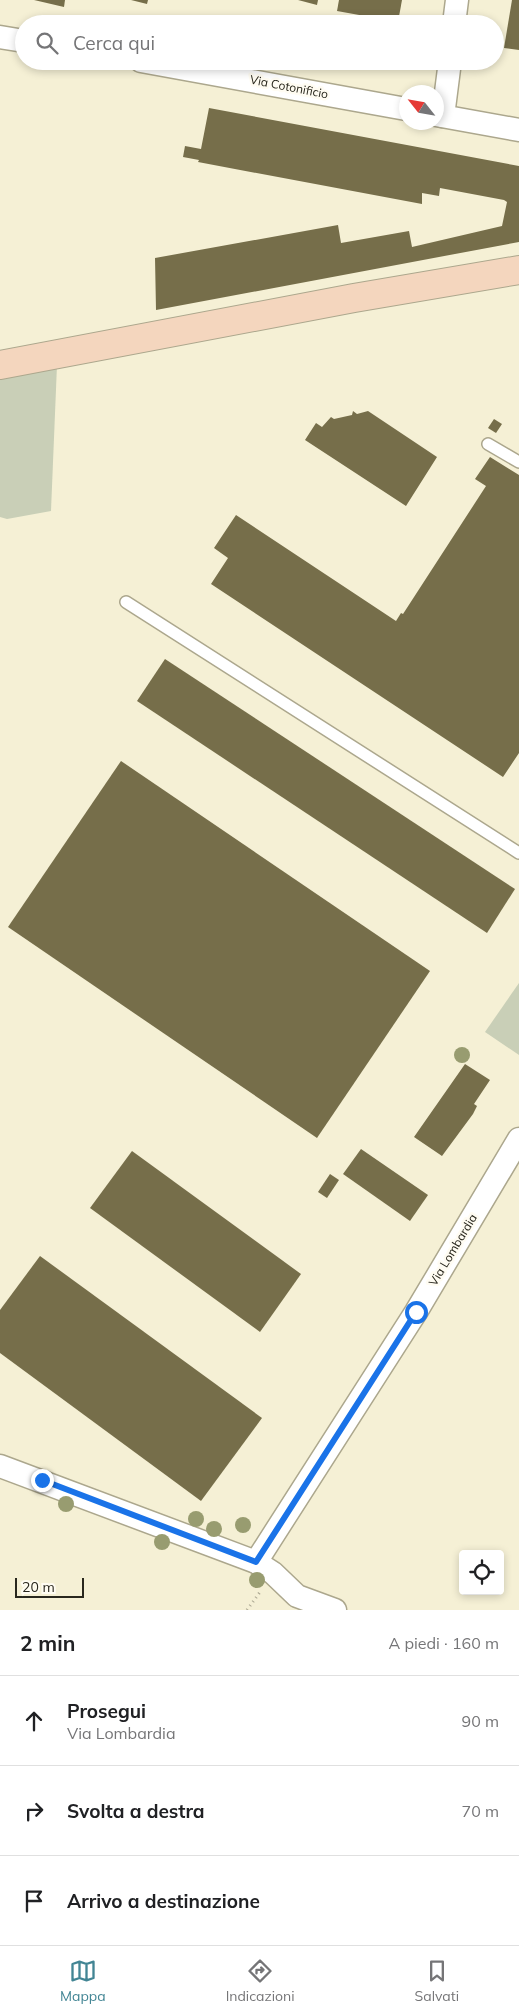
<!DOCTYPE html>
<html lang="it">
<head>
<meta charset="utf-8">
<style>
  :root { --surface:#fff; --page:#f6f6f6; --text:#202124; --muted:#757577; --line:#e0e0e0; --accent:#428594 }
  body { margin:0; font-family:Mulish,sans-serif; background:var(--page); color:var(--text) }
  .controls { position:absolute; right:15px; bottom:15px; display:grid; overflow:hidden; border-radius:5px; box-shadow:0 2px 8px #0003 }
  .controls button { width:45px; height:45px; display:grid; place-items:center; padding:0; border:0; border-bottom:1px solid var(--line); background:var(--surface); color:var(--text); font:25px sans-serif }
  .compass { position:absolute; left:399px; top:85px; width:45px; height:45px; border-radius:50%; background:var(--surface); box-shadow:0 2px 8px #0003; rotate:301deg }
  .scale { position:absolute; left:15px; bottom:12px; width:69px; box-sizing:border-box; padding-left:5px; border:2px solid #29271d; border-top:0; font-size:14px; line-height:18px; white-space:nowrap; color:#29271d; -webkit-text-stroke:4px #fffcf2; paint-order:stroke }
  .stop { position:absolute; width:15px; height:15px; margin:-11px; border:4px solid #1a73e8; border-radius:50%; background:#fff }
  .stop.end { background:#1a73e8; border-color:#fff; box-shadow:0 1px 5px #0008 }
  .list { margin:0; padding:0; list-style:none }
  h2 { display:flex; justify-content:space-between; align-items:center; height:65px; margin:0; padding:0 20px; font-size:21px }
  h2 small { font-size:16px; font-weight:400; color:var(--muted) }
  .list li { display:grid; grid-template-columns:32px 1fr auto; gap:15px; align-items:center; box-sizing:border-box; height:90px; padding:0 20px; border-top:1px solid var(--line) }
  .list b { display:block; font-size:19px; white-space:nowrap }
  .list p { margin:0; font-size:16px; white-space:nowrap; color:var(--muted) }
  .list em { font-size:16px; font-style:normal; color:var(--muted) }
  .icon { flex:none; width:28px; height:28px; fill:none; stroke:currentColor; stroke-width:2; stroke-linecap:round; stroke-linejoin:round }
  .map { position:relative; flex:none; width:519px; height:1610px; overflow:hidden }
  .search { position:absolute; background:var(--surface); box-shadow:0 2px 8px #0003; left:15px; right:15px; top:15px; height:55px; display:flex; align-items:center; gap:12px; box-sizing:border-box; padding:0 18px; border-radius:28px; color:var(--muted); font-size:19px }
  .sheet { height:335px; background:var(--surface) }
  nav { display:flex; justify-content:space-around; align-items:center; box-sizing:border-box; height:70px; border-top:1px solid var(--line); background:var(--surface); font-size:14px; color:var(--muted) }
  nav a { display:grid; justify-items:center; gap:2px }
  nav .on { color:var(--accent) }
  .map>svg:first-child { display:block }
</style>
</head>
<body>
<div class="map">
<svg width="519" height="1610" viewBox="0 0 519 1610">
  <rect width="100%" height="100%" fill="#f5f0d5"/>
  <!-- green -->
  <g fill="#c9cfb7">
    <path d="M57 365 51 511 7 519 0 517V376Z"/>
    <path d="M519 983V1055L485 1032Z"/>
  </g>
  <!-- building -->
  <g fill="#766e4a">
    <path d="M34 0H65L64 7Z"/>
    <path d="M131 0H148L147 4Z"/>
    <path d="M298 0H318L317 5Z"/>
    <path d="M339 0H402L398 22 337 11Z"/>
    <path d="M512 0H519V50L504 48Z"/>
    <path d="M209 108 519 166V242L156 310 155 258 338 225 341 243 409 231 412 247 502 226 507 202 504 200 440 188 439 196 422 193V204L198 162 199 160 183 157 185 146 201 149Z"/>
    <path d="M353 411 357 414 368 411 437 457 406 506 305 440 316 423 322 427 331 417 334 419 352 415Z"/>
    <path d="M494 419 502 424 496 433 488 428Z"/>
    <path d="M490 457 519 475V753L503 777 211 584 228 558 214 548 236 515 396 621 401 613 403 614 486 486 475 479Z"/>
    <path d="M165 659 515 889 487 933 137 701Z"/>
    <path d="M121 761 430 971 317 1138 8 927Z"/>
    <path d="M465 1064 490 1080 474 1104 477 1106 473 1114 442 1156 414 1137Z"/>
    <path d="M361 1149 428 1195 410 1221 343 1174Z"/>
    <path d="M132 1151 301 1274 260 1332 90 1208Z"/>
    <path d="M330 1174 339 1180 327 1198 318 1192Z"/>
    <path d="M40 1256 262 1418 201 1501 0 1353V1310Z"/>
  </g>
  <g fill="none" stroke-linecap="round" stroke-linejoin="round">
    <!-- lane casing -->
    <g stroke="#aca78d" stroke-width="14">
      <g id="lane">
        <path d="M488 444 519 462"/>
        <path d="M126 602 519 853"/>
      </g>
    </g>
    <!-- street casing -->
    <g stroke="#aca78d" stroke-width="25">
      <g id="street">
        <path d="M454 24 457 0"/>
        <path d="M0 37 24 41"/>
        <path d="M141 61 406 109"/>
        <path d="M436 115 519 130"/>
        <path d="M443 116 450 61"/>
        <path d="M0 1466 256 1562 273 1573 297 1596 335 1610"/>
        <path d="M256 1562 416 1312 519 1139"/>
      </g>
    </g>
    <!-- secondary casing -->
    <g stroke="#aca78d" stroke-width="30">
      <path id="secondary" d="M0 365 354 298 519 270"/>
    </g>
    <!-- path -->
    <path stroke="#a9a590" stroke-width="3" stroke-dasharray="1 4" stroke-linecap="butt" d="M247 1610 260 1592"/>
    <!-- lane -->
    <use href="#lane" stroke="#fff" stroke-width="11"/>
    <!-- street -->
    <use href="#street" stroke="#fff" stroke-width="22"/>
    <!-- secondary -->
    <use href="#secondary" stroke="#f4d6be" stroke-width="28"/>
  </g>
  <!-- trees -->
  <g fill="#989c70">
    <circle cx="462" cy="1055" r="8"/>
    <circle cx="66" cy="1504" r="8"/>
    <circle cx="196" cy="1519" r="8"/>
    <circle cx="243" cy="1525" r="8"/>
    <circle cx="214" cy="1529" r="8"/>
    <circle cx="162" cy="1542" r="8"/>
    <circle cx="257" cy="1580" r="8"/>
  </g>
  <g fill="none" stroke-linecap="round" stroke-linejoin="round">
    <!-- route -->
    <path stroke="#1a73e8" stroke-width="6" d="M42 1480 256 1562 416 1312"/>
  </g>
  <g text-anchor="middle" stroke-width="5" stroke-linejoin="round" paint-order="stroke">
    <!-- street labels -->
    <g font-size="12" fill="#29271d" stroke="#fffcf2">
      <text transform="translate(289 87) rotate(11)" y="4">Via Cotonificio</text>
      <text transform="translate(453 1250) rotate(-59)" y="4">Via Lombardia</text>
    </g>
  </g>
</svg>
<div class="controls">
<button><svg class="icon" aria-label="locate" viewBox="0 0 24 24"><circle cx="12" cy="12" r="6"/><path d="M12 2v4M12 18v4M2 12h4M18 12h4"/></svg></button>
</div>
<svg class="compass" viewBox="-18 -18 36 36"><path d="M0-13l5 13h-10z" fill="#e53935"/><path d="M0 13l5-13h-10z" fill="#757577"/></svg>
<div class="scale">20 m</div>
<div class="stop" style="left:416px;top:1312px"></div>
<div class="stop end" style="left:42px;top:1480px"></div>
<div class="search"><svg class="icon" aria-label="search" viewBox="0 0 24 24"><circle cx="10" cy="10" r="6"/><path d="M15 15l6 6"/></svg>Cerca qui</div>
</div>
<section class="sheet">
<h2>2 min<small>A piedi · 160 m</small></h2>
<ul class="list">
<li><svg class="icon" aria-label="ahead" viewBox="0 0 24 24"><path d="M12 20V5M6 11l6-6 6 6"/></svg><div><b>Prosegui</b><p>Via Lombardia</p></div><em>90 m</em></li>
<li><svg class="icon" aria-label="right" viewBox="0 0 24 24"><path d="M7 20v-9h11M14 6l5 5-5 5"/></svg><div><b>Svolta a destra</b></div><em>70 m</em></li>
<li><svg class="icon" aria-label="arrive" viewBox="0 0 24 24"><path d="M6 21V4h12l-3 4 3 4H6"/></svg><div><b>Arrivo a destinazione</b></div></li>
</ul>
</section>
<nav>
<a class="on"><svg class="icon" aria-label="map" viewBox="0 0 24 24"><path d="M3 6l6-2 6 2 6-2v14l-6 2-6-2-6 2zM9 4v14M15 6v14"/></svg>Mappa</a>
<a><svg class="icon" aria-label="directions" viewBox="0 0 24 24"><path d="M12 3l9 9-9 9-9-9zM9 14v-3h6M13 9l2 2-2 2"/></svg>Indicazioni</a>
<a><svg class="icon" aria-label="saved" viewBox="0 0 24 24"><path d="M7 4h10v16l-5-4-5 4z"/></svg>Salvati</a>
</nav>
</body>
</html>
